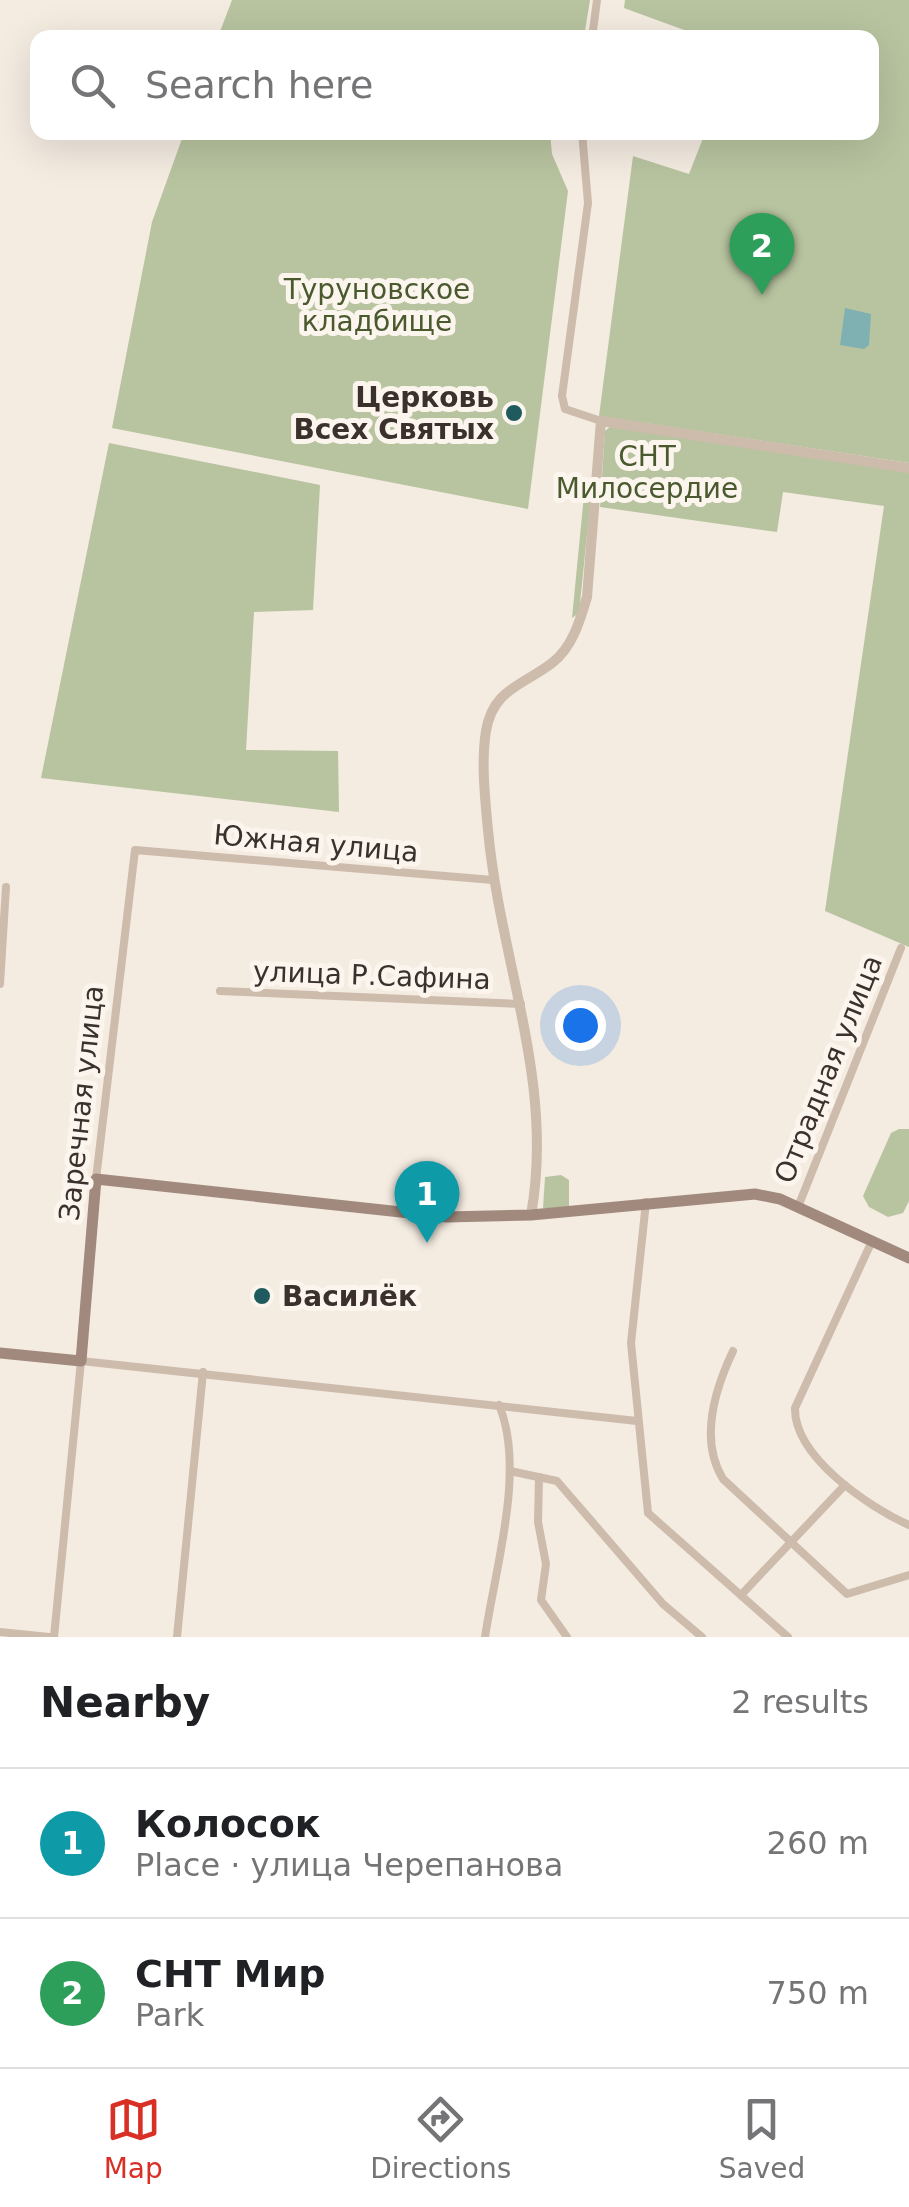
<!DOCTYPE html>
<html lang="en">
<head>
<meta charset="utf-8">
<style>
  :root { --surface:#fff; --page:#f2f2f2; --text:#202124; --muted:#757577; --line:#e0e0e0; --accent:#d93025 }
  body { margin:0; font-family:"DejaVu Sans",sans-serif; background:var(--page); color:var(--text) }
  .you { position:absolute; left:580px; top:1025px; width:35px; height:35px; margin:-25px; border:8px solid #fff; border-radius:50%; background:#1a73e8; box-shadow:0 0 0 15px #1a73e833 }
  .badge { display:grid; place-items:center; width:65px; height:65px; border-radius:50%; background:var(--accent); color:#fff; font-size:32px; font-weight:700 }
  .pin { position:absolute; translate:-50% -82px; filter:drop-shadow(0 2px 5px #0008) }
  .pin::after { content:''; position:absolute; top:52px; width:35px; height:30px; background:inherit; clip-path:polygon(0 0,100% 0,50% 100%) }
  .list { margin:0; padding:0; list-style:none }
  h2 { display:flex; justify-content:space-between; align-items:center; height:130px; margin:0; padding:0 40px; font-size:42px }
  h2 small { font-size:32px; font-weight:400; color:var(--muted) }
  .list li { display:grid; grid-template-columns:65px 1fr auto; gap:30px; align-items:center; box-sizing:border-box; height:150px; padding:0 40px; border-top:2px solid var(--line) }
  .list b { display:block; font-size:38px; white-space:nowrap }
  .list p { margin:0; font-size:32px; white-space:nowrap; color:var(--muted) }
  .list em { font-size:32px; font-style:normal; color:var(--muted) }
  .icon { flex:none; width:55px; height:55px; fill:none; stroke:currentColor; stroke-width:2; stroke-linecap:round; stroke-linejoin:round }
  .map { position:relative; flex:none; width:909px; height:1637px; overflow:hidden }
  .search { position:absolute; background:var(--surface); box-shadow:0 10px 40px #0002; left:30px; right:30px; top:30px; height:110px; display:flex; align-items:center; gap:25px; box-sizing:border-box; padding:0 35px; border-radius:20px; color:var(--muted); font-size:38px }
  .sheet { height:430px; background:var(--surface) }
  nav { display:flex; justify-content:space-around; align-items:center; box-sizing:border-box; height:140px; border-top:2px solid var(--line); background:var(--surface); font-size:28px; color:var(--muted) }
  nav a { display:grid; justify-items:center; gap:5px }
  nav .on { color:var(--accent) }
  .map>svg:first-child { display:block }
</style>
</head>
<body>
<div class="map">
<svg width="909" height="1637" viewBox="0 0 909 1637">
  <rect width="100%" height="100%" fill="#f4ebe1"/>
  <!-- green -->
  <g fill="#b8c4a0">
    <path d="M232 0H590L584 37H218Z"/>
    <path d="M625 0H909V463L599 416 633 156 689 174 705 133 872 132V38L682 37 684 30 624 8Z"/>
    <path d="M184 133H550L552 154 568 191 528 509 112 428 152 222Z"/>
    <path d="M612 425 909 471V947L825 911 884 506 783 492 777 532 600 507 605 431Z"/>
    <path d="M109 443 320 485 313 610 254 612 246 750 338 751 339 812 41 778Z"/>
    <path d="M584 495 591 496 579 613 572 618Z"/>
    <path d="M899 1129H909V1201L903 1213 888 1217 869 1207 863 1196 891 1133Z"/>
    <path d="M561 1175 569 1180V1208H543L545 1177Z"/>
  </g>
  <!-- water -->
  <path fill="#7fb0b2" d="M845 308 871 314 869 345 864 349 840 345Z"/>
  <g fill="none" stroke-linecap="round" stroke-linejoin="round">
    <!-- minor -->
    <g stroke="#cdbbac" stroke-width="8">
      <path d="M592 38 597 0"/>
      <path d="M582 132 588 203 562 396 565 409 601 421"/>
      <path d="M0 984 6 887"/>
      <path d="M220 991 521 1004"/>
      <path d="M96 1179 135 850 493 880"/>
      <path d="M646 1202 631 1343 648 1513 788 1637"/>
      <path d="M798 1207 901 948"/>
      <path d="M872 1241 795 1408C794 1457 869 1507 909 1525"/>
      <path d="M733 1351C715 1389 699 1440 723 1479L847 1594 909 1575"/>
      <path d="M510 1471 557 1481 663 1604 702 1637"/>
      <path d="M539 1477 538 1522 546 1564 541 1600 567 1637"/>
      <path d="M741 1595 845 1485"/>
      <path d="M0 1632 49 1637"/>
      <path d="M54 1637 81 1361 637 1421"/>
      <path d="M177 1637 203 1372"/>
      <path d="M485 1637C495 1569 526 1469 499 1405"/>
    </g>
    <!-- tertiary -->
    <path stroke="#cdbbac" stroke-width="10" d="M531 1215C555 1082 500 961 488 830 485 798 481 762 486 731 493 689 522 686 552 663 572 648 580 621 587 597L601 421 909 468"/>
    <!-- secondary -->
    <path stroke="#a18a7d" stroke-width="11" d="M0 1353 81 1361 96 1179 447 1217 531 1215 755 1194 780 1199 909 1258"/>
  </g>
  <!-- markers -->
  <g fill="#1f5a5e" stroke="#fbf5ee" stroke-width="4">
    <circle cx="514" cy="413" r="10"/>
    <circle cx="262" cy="1296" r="10"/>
  </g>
  <g text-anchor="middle" stroke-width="10" stroke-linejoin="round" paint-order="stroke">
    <!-- park labels -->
    <g font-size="28" fill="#4a5a2e" stroke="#fbf5ee">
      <text x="377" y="299">Туруновское<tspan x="377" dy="32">кладбище</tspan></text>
      <text x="647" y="466">СНТ<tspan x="647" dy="32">Милосердие</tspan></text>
    </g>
    <!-- poi labels -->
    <g font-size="28" font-weight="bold" fill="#3b302b" stroke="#fbf5ee" text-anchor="end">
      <text x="494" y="407">Церковь<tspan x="494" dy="32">Всех Святых</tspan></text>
      <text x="282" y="1306" text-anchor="start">Василёк</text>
    </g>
    <!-- street labels -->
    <g font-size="28" fill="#3b302b" stroke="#fbf5ee">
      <text transform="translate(316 843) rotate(5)" y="10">Южная улица</text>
      <text transform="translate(372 975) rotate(2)" y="10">улица Р.Сафина</text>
      <text transform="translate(828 1069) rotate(-68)" y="10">Отрадная улица</text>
      <text transform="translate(81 1103) rotate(-84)" y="10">Заречная улица</text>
    </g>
  </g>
</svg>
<div class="you"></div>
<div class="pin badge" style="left:427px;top:1243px;background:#0f9aa8">1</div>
<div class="pin badge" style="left:762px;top:295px;background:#2e9e5b">2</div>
<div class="search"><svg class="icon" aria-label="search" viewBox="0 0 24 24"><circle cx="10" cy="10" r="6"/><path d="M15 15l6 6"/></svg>Search here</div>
</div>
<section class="sheet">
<h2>Nearby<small>2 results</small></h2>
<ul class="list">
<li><span class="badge" style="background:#0f9aa8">1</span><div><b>Колосок</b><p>Place · улица Черепанова</p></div><em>260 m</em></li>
<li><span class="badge" style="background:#2e9e5b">2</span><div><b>СНТ Мир</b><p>Park</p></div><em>750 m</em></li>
</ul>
</section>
<nav>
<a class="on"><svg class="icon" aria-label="map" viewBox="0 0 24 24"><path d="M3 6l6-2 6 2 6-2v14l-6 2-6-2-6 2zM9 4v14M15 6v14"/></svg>Map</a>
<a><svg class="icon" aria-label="directions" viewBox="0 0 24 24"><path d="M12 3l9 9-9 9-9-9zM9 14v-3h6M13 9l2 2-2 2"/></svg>Directions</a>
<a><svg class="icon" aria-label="saved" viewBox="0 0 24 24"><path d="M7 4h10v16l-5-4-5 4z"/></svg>Saved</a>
</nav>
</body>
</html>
